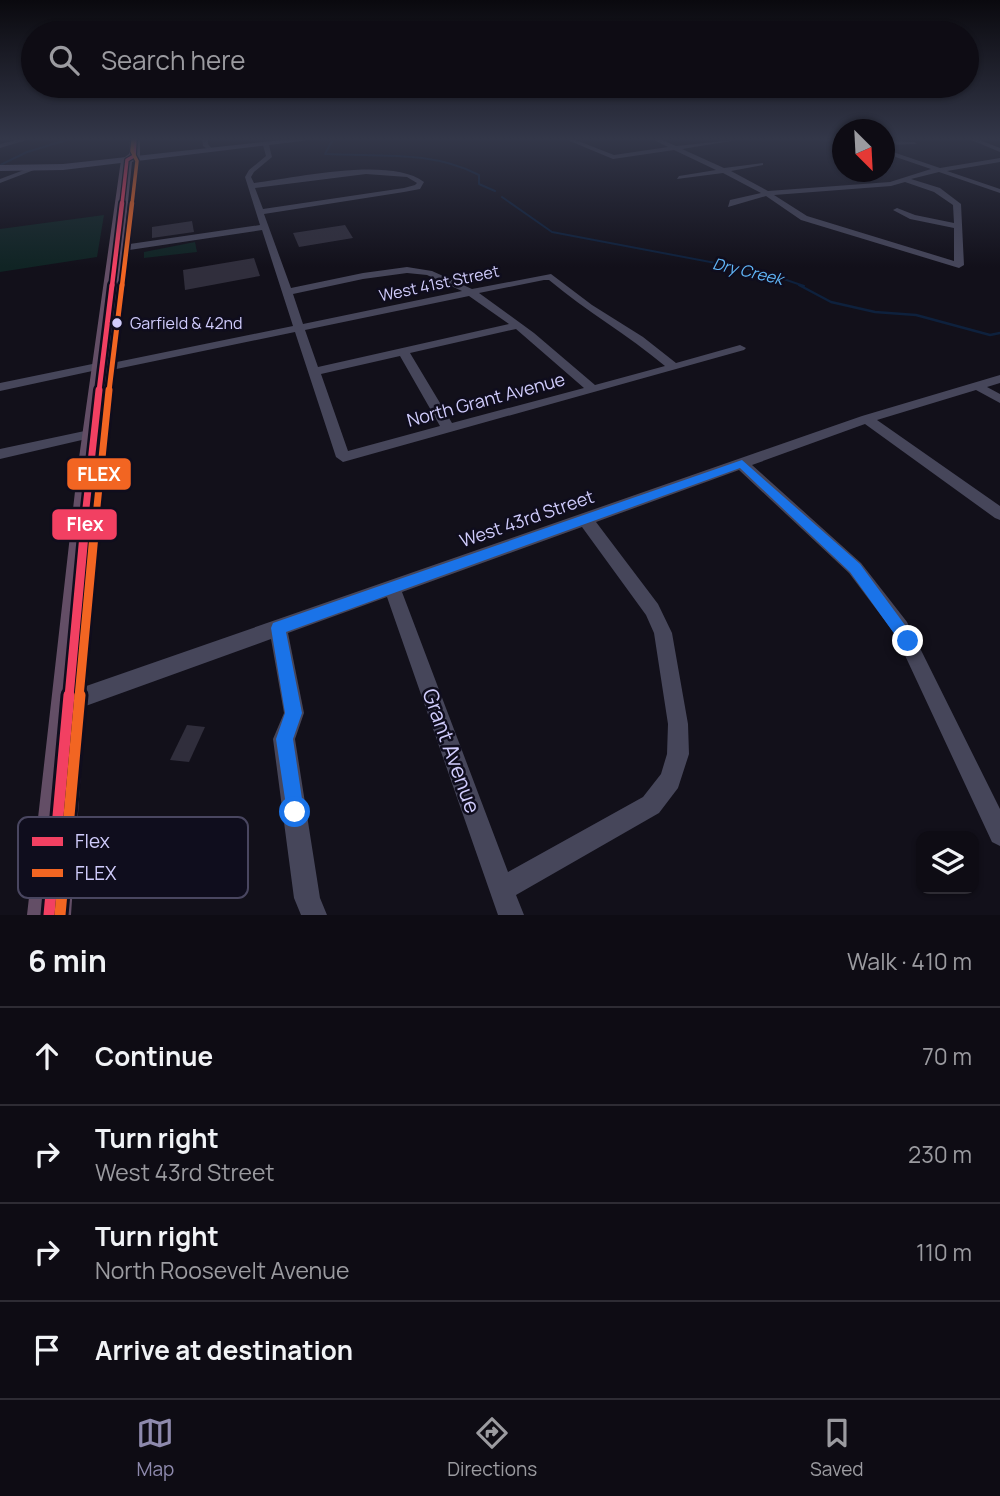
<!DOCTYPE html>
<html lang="en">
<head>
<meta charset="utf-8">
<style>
  :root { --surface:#0e0c14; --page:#17151d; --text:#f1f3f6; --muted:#9b9ba0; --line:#2e2c34; --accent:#8e8aad }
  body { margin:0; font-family:Manrope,sans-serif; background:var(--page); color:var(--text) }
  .controls { position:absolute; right:21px; bottom:21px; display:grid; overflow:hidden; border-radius:14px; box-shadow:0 2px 5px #0004 }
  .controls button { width:63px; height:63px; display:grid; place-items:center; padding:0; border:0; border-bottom:2px solid var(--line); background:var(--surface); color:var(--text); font:35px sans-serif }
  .compass { position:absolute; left:832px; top:119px; width:63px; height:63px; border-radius:50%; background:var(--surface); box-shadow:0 2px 5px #0004; rotate:156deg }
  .stop { position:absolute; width:21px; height:21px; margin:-16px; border:5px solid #1a73e8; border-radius:50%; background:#fff }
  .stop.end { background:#1a73e8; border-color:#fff; box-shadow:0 2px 7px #0008 }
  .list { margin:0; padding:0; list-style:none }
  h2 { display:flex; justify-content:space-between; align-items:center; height:91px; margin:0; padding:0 28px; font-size:30px }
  h2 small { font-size:23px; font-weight:400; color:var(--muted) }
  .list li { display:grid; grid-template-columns:46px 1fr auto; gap:21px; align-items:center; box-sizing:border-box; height:98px; padding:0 28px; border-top:2px solid var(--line) }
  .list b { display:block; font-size:26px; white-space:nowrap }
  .list p { margin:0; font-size:23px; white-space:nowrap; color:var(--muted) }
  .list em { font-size:23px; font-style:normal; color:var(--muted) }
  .icon { flex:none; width:38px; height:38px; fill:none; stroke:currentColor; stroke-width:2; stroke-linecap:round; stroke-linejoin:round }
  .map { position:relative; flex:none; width:1000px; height:915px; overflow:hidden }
  .search { position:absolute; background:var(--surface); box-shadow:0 2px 5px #0004; left:21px; right:21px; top:21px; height:77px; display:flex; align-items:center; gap:18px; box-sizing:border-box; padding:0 24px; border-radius:38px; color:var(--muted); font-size:26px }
  .sheet { height:483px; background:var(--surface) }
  nav { display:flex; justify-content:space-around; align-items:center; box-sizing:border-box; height:98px; border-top:2px solid var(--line); background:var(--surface); font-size:19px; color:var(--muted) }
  nav a { display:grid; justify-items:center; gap:4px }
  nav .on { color:var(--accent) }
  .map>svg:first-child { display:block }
</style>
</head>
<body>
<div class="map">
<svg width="1000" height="915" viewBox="0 0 1000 915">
  <rect width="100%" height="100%" fill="#12101a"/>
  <!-- green -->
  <g fill="#102424">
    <path d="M104 215 97 257 0 272V229Z"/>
    <path d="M195 242 197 252 144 258V252Z"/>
  </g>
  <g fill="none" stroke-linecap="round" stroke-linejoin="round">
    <!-- stream-far1 -->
    <g stroke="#0e213d" stroke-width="2">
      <path d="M332 141 325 154C377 157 431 150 479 175V184L495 191"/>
      <path d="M0 165 27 152 70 139"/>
      <path d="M502 197 552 232 763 272 804 286"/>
    </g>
    <!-- stream -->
    <path stroke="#0e213d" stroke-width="2.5" d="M799 285 831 302 875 312 916 315 990 335 1000 333"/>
  </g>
  <!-- building -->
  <g fill="#302e3c">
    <path d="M192 221 194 232 152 238V227Z"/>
    <path d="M345 225 353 238 299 247 293 233Z"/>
    <path d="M254 258 260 276 185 290 183 270Z"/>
    <path d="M187 725 205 727 189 762 170 760Z"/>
  </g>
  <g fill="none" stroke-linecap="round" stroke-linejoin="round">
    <!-- street -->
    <g fill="#46465a" fill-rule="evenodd">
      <path d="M20 139H30L0 148V144Z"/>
      <path d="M202 139H208V144L214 151H210L203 146Z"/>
      <path d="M565 139H573L614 155 668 147 652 139H660L676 146 743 139 682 149 724 168 763 163V165L731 171 768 191 890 182 931 169 884 153V149L940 168 1000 158V162L947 171 1000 189V193L939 172 911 179 940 188 961 204 964 265 959 268 801 220 766 196 728 207 730 200 761 193 723 173 677 179 679 176 716 170 674 150 613 159ZM905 182 934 192 953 205 954 223 915 215 897 208 893 210 910 219 954 228V261L807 216 774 195 891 186Z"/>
      <path d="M969 139H977L1000 148V152Z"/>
      <path d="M884 141 914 142 917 144 884 145Z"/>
      <path d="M266 143 269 145 272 157 254 172 251 177 254 183C295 178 390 156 424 182L420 189 404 192 264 214 291 288 363 273 407 267 432 271 472 289 551 274 592 305 643 337 676 363 740 345 746 348 744 350 343 462 336 457 295 332 102 372 97 370 0 391V383L102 362 107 364 293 326 262 230 116 252 112 249 116 246 260 225 245 177 249 170 266 156 263 145ZM366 174 407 177 417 183 415 185 404 188 263 209 255 188ZM407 273 427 275 462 291 303 324 293 294 363 279ZM544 280H549C586 311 628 335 665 366L595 385 534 333 479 293ZM469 296 509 324 318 367 305 330ZM516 329 584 388 452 423 410 353ZM400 356 440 426 348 451 321 374Z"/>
      <path d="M32 167 34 170 0 183V179Z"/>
      <path d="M1000 375V383L987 387 1000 394V403L976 390 877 420 1000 506V520L995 518 865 424 752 465 861 563 907 622 1000 809V846L992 842 895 634 849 573 739 470 596 522 658 604 672 633 688 724 689 754 678 788 659 813 516 895 524 915H498L387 597 288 633 304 713 295 739 320 898 327 915H301L294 898 273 739 284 713 271 639 69 712 62 709 59 702 62 695 69 692 862 416ZM582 527 646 615 654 633 668 724 667 754 661 774 643 797 508 872 402 592Z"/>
      <path d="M94 429 101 433 99 436 0 459V449Z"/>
    </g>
    <!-- secondary -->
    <path fill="#53526d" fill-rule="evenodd" d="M291 139H318L63 170 0 171V165L63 164Z"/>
    <!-- highway -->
    <path fill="#634e66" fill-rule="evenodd" d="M130 139H140V156L132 162 102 465 71 915H27L78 465 121 160 129 154Z"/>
    <!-- bus-1-far5 casing -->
    <g stroke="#0f0d1d" stroke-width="6">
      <path id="bus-1-far5" d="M122 204 127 160 134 156 135 139"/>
    </g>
    <!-- bus-1-far4 casing -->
    <g stroke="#0f0d1d" stroke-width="8">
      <path id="bus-1-far4" d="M112 286 122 203"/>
    </g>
    <!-- bus-1-far3 casing -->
    <g stroke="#0f0d1d" stroke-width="10">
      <path id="bus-1-far3" d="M99 391 112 285"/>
    </g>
    <!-- bus-1-far2 casing -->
    <g stroke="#0f0d1d" stroke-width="12">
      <path id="bus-1-far2" d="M84 526 99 390"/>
    </g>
    <!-- bus-1-far1 casing -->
    <g stroke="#0f0d1d" stroke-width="14">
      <path id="bus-1-far1" d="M69 697 85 524"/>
    </g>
    <!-- bus-1 casing -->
    <g stroke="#0f0d1d" stroke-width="17">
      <path id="bus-1" d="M49 915 69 695"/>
    </g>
    <!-- bus-2-far5 casing -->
    <g stroke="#0f0d1d" stroke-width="6">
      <path id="bus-2-far5" d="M132 204 137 161 132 151 133 140"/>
    </g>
    <!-- bus-2-far4 casing -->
    <g stroke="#0f0d1d" stroke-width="8">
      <path id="bus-2-far4" d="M122 286 132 203"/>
    </g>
    <!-- bus-2-far3 casing -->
    <g stroke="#0f0d1d" stroke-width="10">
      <path id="bus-2-far3" d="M109 391 122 285"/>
    </g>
    <!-- bus-2-far2 casing -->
    <g stroke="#0f0d1d" stroke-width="12">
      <path id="bus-2-far2" d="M95 526 109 390"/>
    </g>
    <!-- bus-2-far1 casing -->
    <g stroke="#0f0d1d" stroke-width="14">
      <path id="bus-2-far1" d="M79 697 95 524"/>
    </g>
    <!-- bus-2 casing -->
    <g stroke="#0f0d1d" stroke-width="17">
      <path id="bus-2" d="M60 915 80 695"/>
    </g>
    <!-- bus-1-far5 -->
    <use href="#bus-1-far5" stroke="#f24062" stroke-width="3.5"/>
    <!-- bus-1-far4 -->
    <use href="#bus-1-far4" stroke="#f24062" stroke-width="4.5"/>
    <!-- bus-1-far3 -->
    <use href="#bus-1-far3" stroke="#f24062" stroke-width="5"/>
    <!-- bus-1-far2 -->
    <use href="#bus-1-far2" stroke="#f24062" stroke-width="7"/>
    <!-- bus-1-far1 -->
    <use href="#bus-1-far1" stroke="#f24062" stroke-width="9"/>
    <!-- bus-1 -->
    <use href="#bus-1" stroke="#f24062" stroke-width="11"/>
    <!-- bus-2-far5 -->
    <use href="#bus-2-far5" stroke="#f26522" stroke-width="3.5"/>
    <!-- bus-2-far4 -->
    <use href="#bus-2-far4" stroke="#f26522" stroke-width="4.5"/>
    <!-- bus-2-far3 -->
    <use href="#bus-2-far3" stroke="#f26522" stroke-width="5"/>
    <!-- bus-2-far2 -->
    <use href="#bus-2-far2" stroke="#f26522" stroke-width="7"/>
    <!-- bus-2-far1 -->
    <use href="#bus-2-far1" stroke="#f26522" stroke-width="9"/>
    <!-- bus-2 -->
    <use href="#bus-2" stroke="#f26522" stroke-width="11"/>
  </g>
  <!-- sky -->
  <linearGradient id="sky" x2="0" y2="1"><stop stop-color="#0a090e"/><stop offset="0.52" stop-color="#333749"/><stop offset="1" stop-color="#333749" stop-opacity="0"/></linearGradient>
  <rect width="1000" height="267" fill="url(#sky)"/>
  <!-- route -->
  <path fill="#1a73e8" d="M742 460 860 564 913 636 916 641 913 646H903L850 572 740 468 286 632 302 713 293 739 304 812 301 819 295 822 288 819 276 739 285 713 271 628 273 623Z"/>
  <!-- markers -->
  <circle fill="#d0ccfc" stroke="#0f0d1d" stroke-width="2.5" cx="117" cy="323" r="6"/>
  <g text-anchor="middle" stroke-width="5" stroke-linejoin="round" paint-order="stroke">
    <!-- far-water labels -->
    <g font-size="16" font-style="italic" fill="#60b5f6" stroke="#0f0d1d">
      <text transform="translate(748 271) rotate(13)" y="6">Dry Creek</text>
    </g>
    <!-- far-street labels -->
    <g font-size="16" fill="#d0ccfc" stroke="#0f0d1d">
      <text transform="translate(439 283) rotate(-12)" y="6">West 41st Street</text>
    </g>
    <!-- bus labels -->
    <g font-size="16" fill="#d0ccfc" stroke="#0f0d1d" text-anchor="start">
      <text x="130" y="329">Garfield &amp; 42nd</text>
    </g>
    <!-- street labels -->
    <g font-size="18" fill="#d0ccfc" stroke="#0f0d1d">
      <text transform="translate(486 400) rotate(-15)" y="6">North Grant Avenue</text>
      <text transform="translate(527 519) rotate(-19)" y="6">West 43rd Street</text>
    </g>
    <!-- near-street labels -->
    <g font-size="21" fill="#d0ccfc" stroke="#0f0d1d">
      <text transform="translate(451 751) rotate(70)" y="7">Grant Avenue</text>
    </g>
  </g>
  <!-- legend -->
  <rect x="18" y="817" width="230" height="81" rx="10" fill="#0f0d1d" stroke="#494660" stroke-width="2"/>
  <rect x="32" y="837" width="31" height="9" fill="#f24062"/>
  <rect x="32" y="869" width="31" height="8" fill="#f26522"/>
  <g font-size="19" fill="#d0ccfc">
    <text x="75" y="848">Flex</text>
    <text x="75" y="880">FLEX</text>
  </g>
  <g stroke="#0f0d1d" stroke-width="2.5">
    <rect x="66" y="457" width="66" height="34" rx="7" fill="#f26522"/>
    <rect x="51" y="508" width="67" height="33" rx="7" fill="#f24062"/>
  </g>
  <g font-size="19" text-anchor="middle" font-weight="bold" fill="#fff">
    <text x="99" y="481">FLEX</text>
    <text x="85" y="531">Flex</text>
  </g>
</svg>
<div class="controls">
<button><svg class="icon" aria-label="layers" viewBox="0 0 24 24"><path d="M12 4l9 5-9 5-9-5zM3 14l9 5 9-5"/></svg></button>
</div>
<svg class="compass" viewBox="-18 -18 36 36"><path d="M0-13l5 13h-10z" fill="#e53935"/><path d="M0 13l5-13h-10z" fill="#9b9ba0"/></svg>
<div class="stop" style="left:295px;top:812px"></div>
<div class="stop end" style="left:908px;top:641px"></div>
<div class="search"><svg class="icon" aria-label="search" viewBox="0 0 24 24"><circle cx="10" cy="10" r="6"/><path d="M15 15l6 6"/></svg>Search here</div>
</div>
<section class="sheet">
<h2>6 min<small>Walk · 410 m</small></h2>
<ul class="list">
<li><svg class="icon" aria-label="ahead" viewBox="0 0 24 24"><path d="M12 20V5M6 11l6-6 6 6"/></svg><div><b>Continue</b></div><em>70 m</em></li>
<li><svg class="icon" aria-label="right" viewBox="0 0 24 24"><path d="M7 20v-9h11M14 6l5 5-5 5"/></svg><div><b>Turn right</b><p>West 43rd Street</p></div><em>230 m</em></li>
<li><svg class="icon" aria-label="right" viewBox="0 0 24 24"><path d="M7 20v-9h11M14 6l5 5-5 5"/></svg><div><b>Turn right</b><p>North Roosevelt Avenue</p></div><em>110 m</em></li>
<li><svg class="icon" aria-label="arrive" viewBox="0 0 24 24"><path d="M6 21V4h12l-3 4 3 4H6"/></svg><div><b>Arrive at destination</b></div></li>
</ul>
</section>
<nav>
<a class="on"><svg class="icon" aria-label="map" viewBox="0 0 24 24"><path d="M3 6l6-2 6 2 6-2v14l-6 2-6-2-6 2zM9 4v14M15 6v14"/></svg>Map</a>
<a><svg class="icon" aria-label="directions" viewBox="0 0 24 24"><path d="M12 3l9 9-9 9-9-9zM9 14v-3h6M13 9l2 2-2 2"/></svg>Directions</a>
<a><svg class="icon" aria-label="saved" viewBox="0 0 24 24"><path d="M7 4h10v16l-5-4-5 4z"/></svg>Saved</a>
</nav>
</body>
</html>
